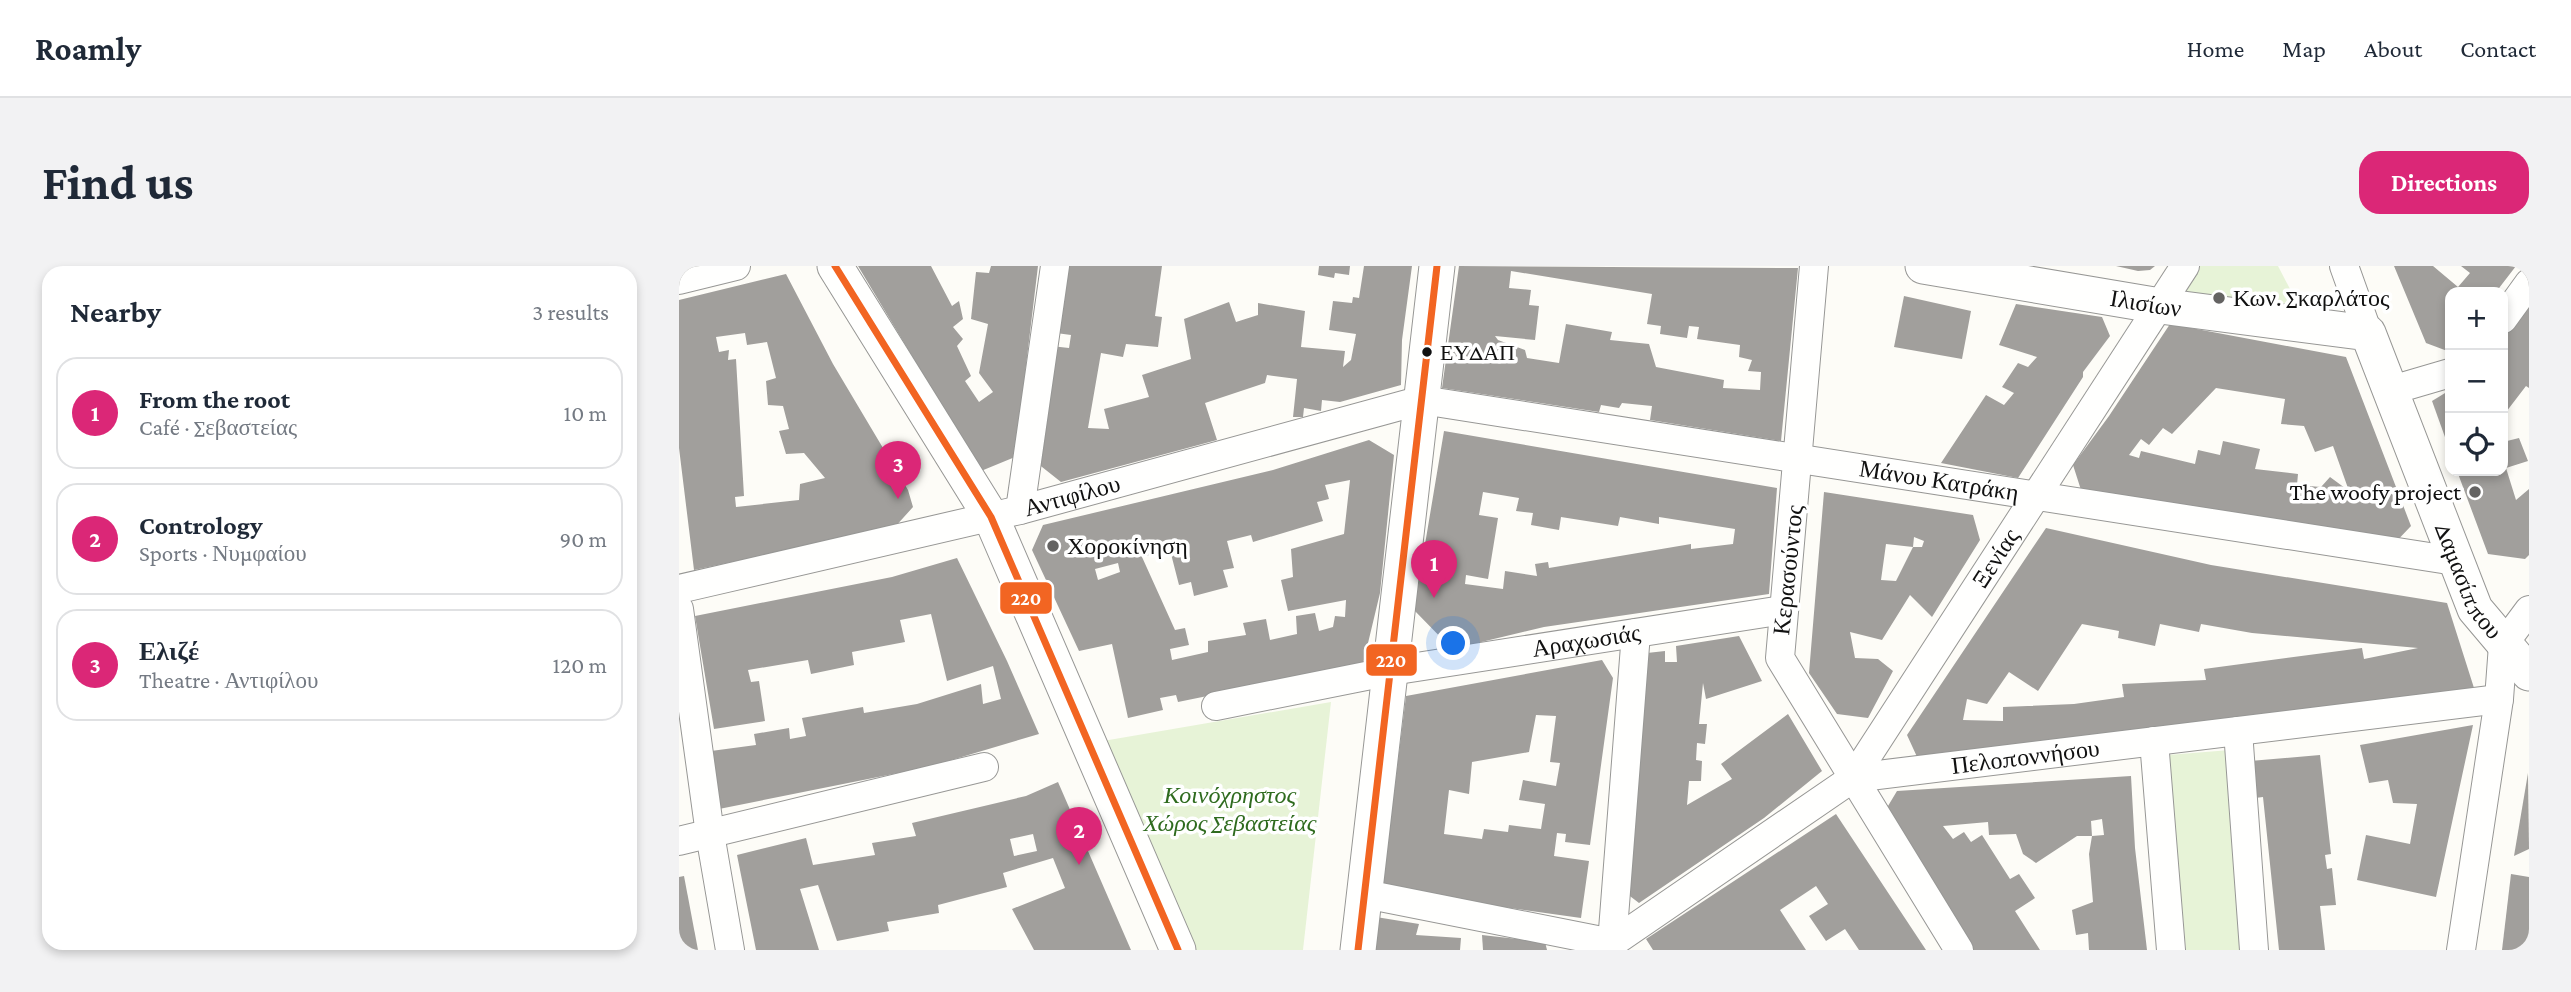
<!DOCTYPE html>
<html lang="en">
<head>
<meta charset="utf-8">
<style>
  :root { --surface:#fff; --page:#f2f2f3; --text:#1f2937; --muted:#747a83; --line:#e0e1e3; --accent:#db2777 }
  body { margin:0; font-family:"Crimson Pro",serif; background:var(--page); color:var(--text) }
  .controls { position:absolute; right:21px; top:21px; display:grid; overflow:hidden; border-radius:14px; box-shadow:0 4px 10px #0003 }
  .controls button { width:63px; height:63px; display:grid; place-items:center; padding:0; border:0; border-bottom:2px solid var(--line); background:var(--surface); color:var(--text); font:35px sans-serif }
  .you { position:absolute; left:775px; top:378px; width:24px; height:24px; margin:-18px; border:5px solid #fff; border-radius:50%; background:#1a73e8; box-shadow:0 0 0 10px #1a73e833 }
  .badge { display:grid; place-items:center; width:46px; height:46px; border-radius:50%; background:var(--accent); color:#fff; font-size:23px; font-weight:700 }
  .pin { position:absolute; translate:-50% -58px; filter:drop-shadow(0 2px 4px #0008) }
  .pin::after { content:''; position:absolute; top:37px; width:24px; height:21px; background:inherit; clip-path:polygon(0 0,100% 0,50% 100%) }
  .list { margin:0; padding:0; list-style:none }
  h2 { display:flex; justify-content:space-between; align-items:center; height:91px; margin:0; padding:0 28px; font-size:30px }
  h2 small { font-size:23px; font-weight:400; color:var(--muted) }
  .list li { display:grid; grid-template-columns:46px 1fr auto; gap:21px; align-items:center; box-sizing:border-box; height:112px; margin:0 14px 14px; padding:0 14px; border:2px solid var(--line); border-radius:21px }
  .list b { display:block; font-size:26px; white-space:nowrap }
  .list p { margin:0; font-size:23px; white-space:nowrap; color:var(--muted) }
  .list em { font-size:23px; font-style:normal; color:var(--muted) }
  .icon { flex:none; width:38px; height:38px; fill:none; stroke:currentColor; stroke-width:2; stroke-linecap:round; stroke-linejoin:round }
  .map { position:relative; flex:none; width:1850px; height:684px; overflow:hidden; border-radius:21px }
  header { display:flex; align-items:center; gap:42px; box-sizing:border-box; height:98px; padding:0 35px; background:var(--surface); border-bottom:2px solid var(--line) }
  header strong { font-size:33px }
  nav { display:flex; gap:38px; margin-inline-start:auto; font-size:24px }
  .intro { display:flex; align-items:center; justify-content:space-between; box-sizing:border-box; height:168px; padding:0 42px }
  h1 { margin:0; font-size:49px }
  .button { padding:18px 32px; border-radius:21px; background:var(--accent); color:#fff; font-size:24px; font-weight:700 }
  main { display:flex; gap:42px; padding:0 42px }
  aside { flex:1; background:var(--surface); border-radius:21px; box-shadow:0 4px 10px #0003 }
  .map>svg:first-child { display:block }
</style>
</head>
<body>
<header>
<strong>Roamly</strong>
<nav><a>Home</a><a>Map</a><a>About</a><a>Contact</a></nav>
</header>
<div class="intro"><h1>Find us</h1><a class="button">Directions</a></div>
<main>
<aside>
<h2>Nearby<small>3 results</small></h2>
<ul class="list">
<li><span class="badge">1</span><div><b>From the root</b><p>Café · Σεβαστείας</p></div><em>10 m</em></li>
<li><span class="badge">2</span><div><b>Contrology</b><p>Sports · Νυμφαίου</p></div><em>90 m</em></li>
<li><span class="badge">3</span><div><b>Ελιζέ</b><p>Theatre · Αντιφίλου</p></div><em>120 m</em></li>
</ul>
</aside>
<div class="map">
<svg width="1850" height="684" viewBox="0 0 1850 684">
  <rect width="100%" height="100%" fill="#fdfcf7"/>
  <!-- green -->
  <g fill="#e7f3d7">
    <path d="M1518 0H1599L1624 48 1498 30Z"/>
    <path d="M652 436 624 684H517L424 475Z"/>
    <path d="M1551 484 1570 684H1507L1489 489Z"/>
  </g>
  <!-- building -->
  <g fill="#a19f9c" fill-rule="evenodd">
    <path d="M179 0H252L273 40 280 35 284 53 274 61 284 73 278 80 292 110 286 115 300 136 314 126 300 107 309 58 292 53 297 6 310 7 312 0H359L336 191 302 205Z"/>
    <path d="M386 0H483L476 50 483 51 479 81 447 78 444 91 422 87 409 162 430 163 425 143 470 131 463 109 512 93 505 53 550 36 557 56 579 49V37L626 45 622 81 666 85 664 101 672 94 677 68 650 64 654 35 673 37 674 31 680 32 685 0H733L723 74 722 119 661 136 643 134 642 145 625 142 624 151H614L618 113 588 109 586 117 526 137 538 174 382 216 358 197 372 80 390 82 392 69 377 67Z"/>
    <path d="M640 0H671L670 9 656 7 655 12 639 9Z"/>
    <path d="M780 0 1119 2 1102 175 971 154 973 140 943 137 940 142 922 139 920 146 763 122ZM832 5 973 28 968 58 982 60 981 68 1008 72 1010 60 1020 61 1018 73 1061 79 1060 91 1073 94 1069 105 1082 106 1081 124 1044 122 1045 114 977 101 970 78 931 74 933 66 887 58 880 97 848 92 846 84 819 74 816 70 856 74 860 40 850 39 852 24 830 22Z"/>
    <path d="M1437 0H1476L1471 4 1459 5Z"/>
    <path d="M1715 0H1754L1779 21 1791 7 1782 0H1837L1817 26H1771V86L1747 77Z"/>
    <path d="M107 8 154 98 229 224 234 241 215 262 15 304 0 182V34ZM66 67 68 79 88 76 97 112 87 115 89 139 104 140 110 163 100 165 107 188 125 187 146 212 121 218 120 234 57 241 56 231 65 230 57 93 49 94 50 84 40 86 37 71Z"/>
    <path d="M1225 30 1292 45 1283 93 1215 81Z"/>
    <path d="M1850 36V122L1847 120 1824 150V70Z"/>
    <path d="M1337 38 1423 51 1431 70 1404 106V111L1339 212 1262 197 1307 129 1325 139 1335 127 1323 121 1339 97 1349 101 1358 91 1320 79Z"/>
    <path d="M1491 58 1667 91 1732 260 1712 281 1402 224 1394 199 1430 150ZM1537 122 1606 133 1602 158 1625 160 1636 186 1654 180 1670 225 1651 211 1642 221 1618 219 1619 208 1576 203 1581 183 1544 175 1541 189 1519 184 1516 198 1462 185 1460 192 1450 189 1462 173 1470 179 1484 162 1493 168Z"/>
    <path d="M1771 124V185L1753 135Z"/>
    <path d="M765 165 1098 222 1090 328 865 361 773 383 735 344ZM804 226 840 232 837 245 854 247 852 259 880 264 882 251 939 260 941 251 980 258V251L1056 263 1054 278 1012 283V278L870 302 869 296 856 298 858 310 826 305 824 323 786 318 787 309 809 313 819 252 800 249Z"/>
    <path d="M1840 172 1849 195 1827 202 1837 234 1850 223V289L1846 293 1809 288 1778 205H1824V176Z"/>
    <path d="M690 174 715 189 701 327 684 398 499 436 497 429 481 432 484 444 449 452 433 378 400 385 353 284 364 259 594 204ZM671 214 665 268 612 283 614 311 602 314 609 345 667 334 666 351 656 350 654 361 640 365 636 347 617 350 618 368 591 374 587 353 564 357 567 369 529 375V386L493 394 491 383 510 379 506 362 496 364 463 291 491 284 500 319 512 316 515 330 549 321 544 304 555 302 548 275 572 269 574 276 644 255 638 236 650 233 646 219ZM439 297 441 306 419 314 416 303Z"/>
    <path d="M1145 226 1294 249 1301 274 1253 351 1231 329 1203 374 1171 366 1176 392 1199 393 1214 405 1189 452 1158 448 1130 407ZM1235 271 1245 275 1243 281H1234L1217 315 1202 314 1207 278 1234 281Z"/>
    <path d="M1367 262 1532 299 1768 337 1795 422 1239 493 1228 469ZM1403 358 1440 365 1439 372 1476 380 1481 358 1520 366 1522 358 1573 367 1739 382 1685 393 1683 382 1525 403 1527 414 1443 418 1445 431 1395 438 1324 441V455L1284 454 1288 433 1308 438 1330 406 1359 425Z"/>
    <path d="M278 292 328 395 360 468 249 501 40 543 32 485 77 479 75 468 110 462 111 473 127 470 123 452 184 441 185 447 238 438 302 418 304 438 322 433 314 400 268 415 252 348 221 354 226 376 173 386 175 399 132 408 129 394 69 404 72 416 80 415 86 455 35 463 16 350 213 311Z"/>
    <path d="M1060 370 1083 415 1027 433 1024 417 1020 458H1028L1026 478 1018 477 1017 494 1023 495 1022 515H1010L1008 539 1053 513 1042 498 1109 448 1143 505 1085 552 960 637 943 624 968 387 986 385V396H998L997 380Z"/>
    <path d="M923 394 934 412 911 579 886 576 887 568 878 567 875 590 910 595 902 652 703 624 727 430ZM857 449 877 450 871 496 881 497 877 520 844 514 840 534 866 538 862 563 830 559 829 566 805 563 803 573 765 568 770 524 790 528 793 496 850 486Z"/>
    <path d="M1794 459 1757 631 1678 614 1687 569 1731 578 1738 538 1714 537 1709 514 1690 517 1681 479Z"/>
    <path d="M1641 489 1652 588 1646 589 1648 603 1653 602 1657 639 1641 640 1646 684H1600L1584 531 1576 532 1571 495Z"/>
    <path d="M1849 507 1850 583 1835 590Z"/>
    <path d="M1452 510 1456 582 1468 684H1410L1409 667 1397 669 1393 644 1414 636 1410 588 1413 570 1425 569 1423 553 1412 555 1413 570H1398L1357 597 1344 588 1337 568 1310 569 1309 556 1264 560 1274 573 1285 566 1292 576 1303 569 1331 613 1340 608 1356 632 1336 645 1361 684H1293L1206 545 1218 525Z"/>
    <path d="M379 516 452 684H355L333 643 386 622 374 592 324 607 328 621 259 639 260 647 208 656 210 665 158 675 139 619 121 623 140 684H77L58 589 127 572 134 599 196 589 193 577 237 570 233 557 347 530ZM354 568 358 585 335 590 331 573Z"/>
    <path d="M1157 548 1247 684H1180L1166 663 1147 675 1130 650 1149 638 1137 620 1101 644 1127 684H974L967 673Z"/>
    <path d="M1832 608 1850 611V684H1823Z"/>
    <path d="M5 610 19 684H0V611Z"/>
    <path d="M697 651 740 658 737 669 782 672 781 684H693Z"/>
    <path d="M803 669 866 676 868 684H804Z"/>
  </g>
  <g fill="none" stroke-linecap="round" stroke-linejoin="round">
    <!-- minor casing -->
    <g stroke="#979795" stroke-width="30">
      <g id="minor">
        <path d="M1135 0 1101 392 1280 684"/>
        <path d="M1665 0 1689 67"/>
        <path d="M0 14 57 0"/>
        <path d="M1824 53 1850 17"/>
        <path d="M1713 124 1771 107"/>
        <path d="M341 244 376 0"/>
        <path id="s1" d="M0 323 341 244 743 134 1776 295"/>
        <path d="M0 343 31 568 51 684"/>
        <path id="s2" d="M537 440 712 405 1104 344"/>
        <path d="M1559 465 1575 684"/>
        <path d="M1475 475 1492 684"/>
        <path id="s3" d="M1174 512 1506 0"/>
        <path d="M0 575 305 501"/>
        <path d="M686 628 933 677 957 367"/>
        <path id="s4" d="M923 684 1174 512 1820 433"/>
        <path d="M1782 684 1820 433 1824 379 1850 344"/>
      </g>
    </g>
    <!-- tertiary casing -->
    <g stroke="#979795" stroke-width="37">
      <g id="tertiary">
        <path d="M156 0 312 251 499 684"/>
        <path id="s5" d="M1244 0 1481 40 1689 67 1796 343 1850 407"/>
        <path d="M679 684 758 0"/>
      </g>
    </g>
    <!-- minor -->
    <use href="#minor" stroke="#fffffe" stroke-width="28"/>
    <!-- tertiary -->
    <use href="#tertiary" stroke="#fffffe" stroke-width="35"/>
    <!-- bus-1 casing -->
    <g stroke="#fff" stroke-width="12">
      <g id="bus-1">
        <path d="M156 0 312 251 499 684"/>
        <path d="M679 684 758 0"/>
      </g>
    </g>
    <!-- bus-1 -->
    <use href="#bus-1" stroke="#f26522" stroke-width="7"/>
  </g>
  <!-- markers -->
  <g fill="#646362" stroke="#fff" stroke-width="2.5">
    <circle cx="1540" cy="32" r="7"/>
    <circle cx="1796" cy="226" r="7"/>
    <circle cx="374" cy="280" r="7"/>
  </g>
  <circle fill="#111" stroke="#fff" stroke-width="2.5" cx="748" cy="86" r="6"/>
  <g text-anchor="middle" stroke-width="7" stroke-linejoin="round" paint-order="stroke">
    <!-- bus labels -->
    <g font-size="22" fill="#111" stroke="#fff" text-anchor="start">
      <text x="761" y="94">ΕΥΔΑΠ</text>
    </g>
    <!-- poi labels -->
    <g font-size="24" fill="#111" stroke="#fff" text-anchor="start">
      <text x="1554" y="40">Κων. Σκαρλάτος</text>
      <text x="1782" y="234" text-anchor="end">The woofy project</text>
      <text x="388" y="288">Χοροκίνηση</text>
    </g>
    <!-- street labels -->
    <g font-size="24" fill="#111" stroke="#fff">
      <text dy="8" stroke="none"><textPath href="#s5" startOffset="226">Ιλισίων</textPath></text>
      <text dy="8" stroke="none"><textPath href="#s1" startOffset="1290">Μάνου Κατράκη</textPath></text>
      <text dy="8" stroke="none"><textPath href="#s1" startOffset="404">Αντιφίλου</textPath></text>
      <text dy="8" stroke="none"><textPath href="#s3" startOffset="262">Ξενίας</textPath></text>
      <text transform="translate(1109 304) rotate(-84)" y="8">Κερασούντος</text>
      <text dy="8" stroke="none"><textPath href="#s5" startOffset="718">Δαμασίππου</textPath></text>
      <text dy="8" stroke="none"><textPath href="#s2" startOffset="376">Αραχωσιάς</textPath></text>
      <text dy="8" stroke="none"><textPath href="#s4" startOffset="478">Πελοποννήσου</textPath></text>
    </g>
    <!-- park labels -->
    <g font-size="24" font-style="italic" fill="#2f6b1f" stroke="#fff">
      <text x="551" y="537">Κοινόχρηστος<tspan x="551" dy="28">Χώρος Σεβαστείας</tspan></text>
    </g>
  </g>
  <g stroke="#fff" stroke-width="2.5">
    <rect x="320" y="315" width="54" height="34" rx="7" fill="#f26522"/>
    <rect x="686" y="377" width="53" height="34" rx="7" fill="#f26522"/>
  </g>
  <g font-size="19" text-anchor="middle" font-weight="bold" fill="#fff">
    <text x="347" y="339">220</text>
    <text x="712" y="401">220</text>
  </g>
</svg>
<div class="controls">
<button>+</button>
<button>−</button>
<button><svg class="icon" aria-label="locate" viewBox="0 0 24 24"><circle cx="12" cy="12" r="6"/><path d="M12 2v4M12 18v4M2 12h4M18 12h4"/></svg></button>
</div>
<div class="you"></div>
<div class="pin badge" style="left:755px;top:332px">1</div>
<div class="pin badge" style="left:400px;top:599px">2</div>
<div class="pin badge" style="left:219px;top:233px">3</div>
</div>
</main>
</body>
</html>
